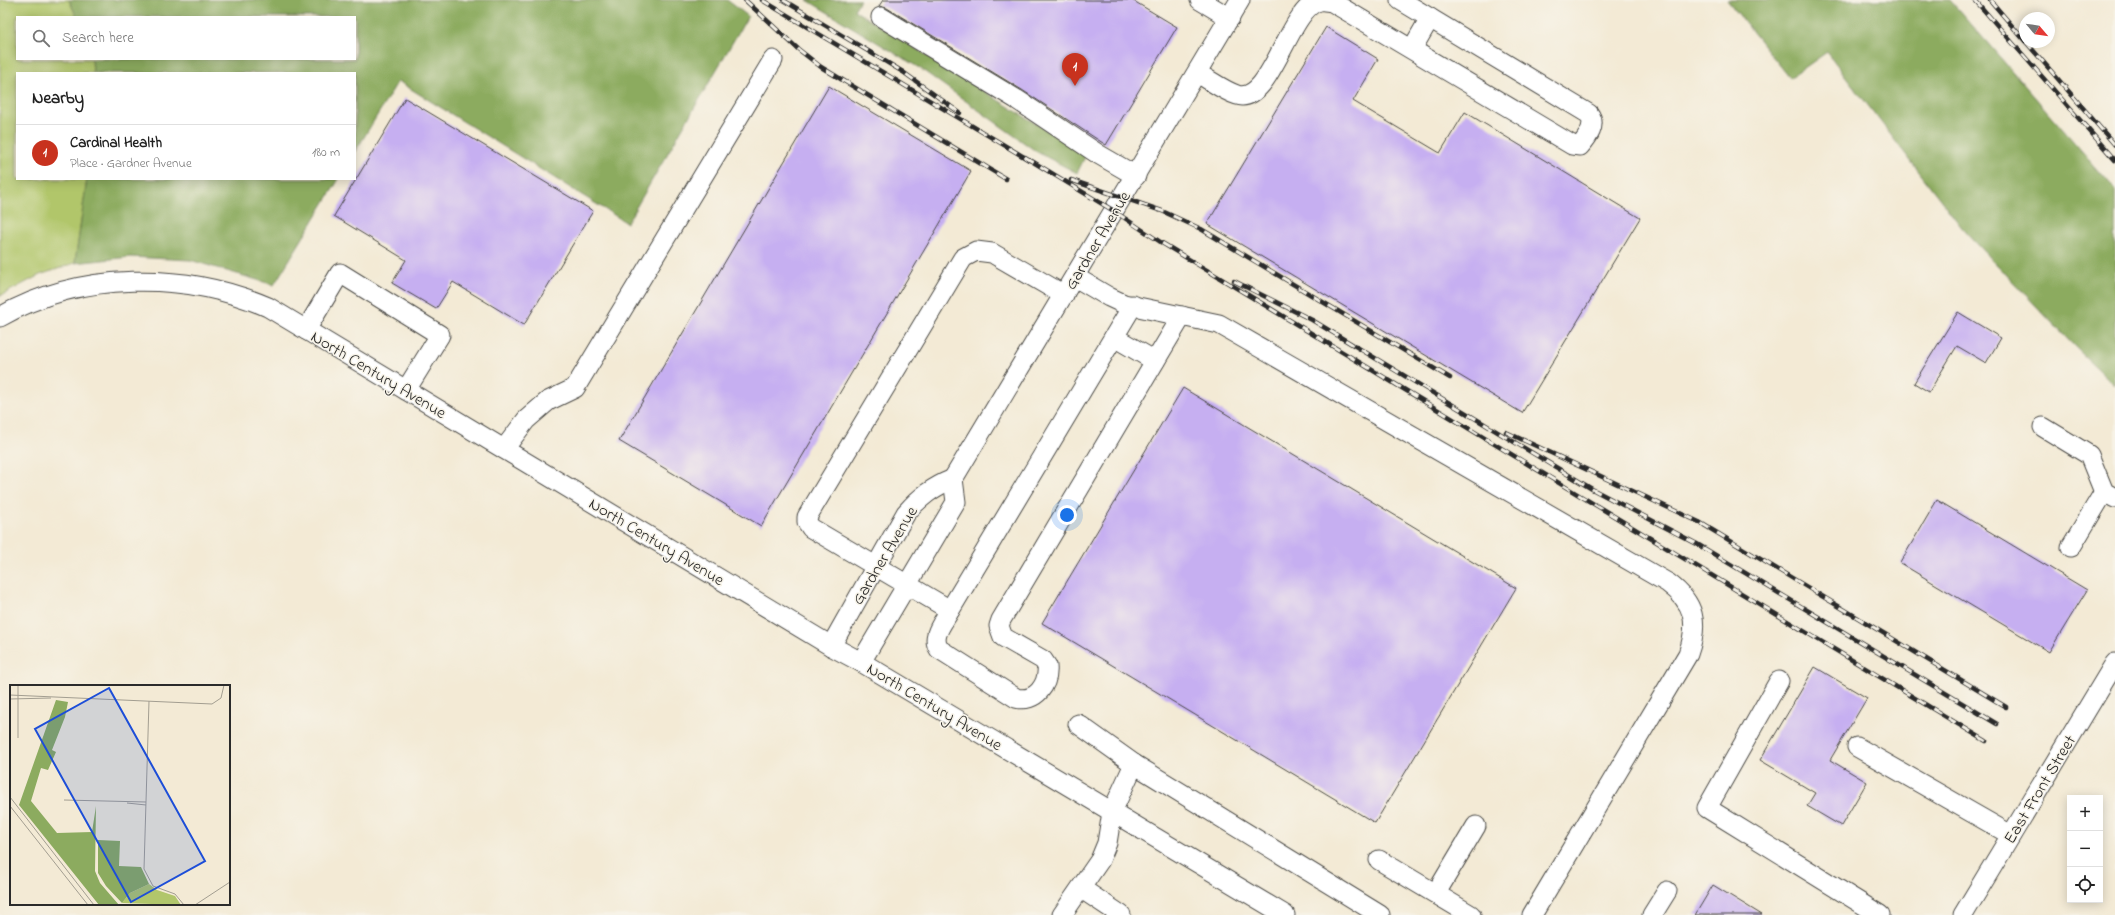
<!DOCTYPE html>
<html lang="en">
<head>
<meta charset="utf-8">
<style>
  :root { --surface:#fff; --page:#f6f6f6; --text:#222; --muted:#767676; --line:#e0e0e0; --accent:#c8321e }
  body { margin:0; font-family:"Indie Flower",sans-serif; background:var(--page); color:var(--text) }
  .controls { position:absolute; right:12px; bottom:12px; display:grid; overflow:hidden; border-radius:0px; box-shadow:0 2px 10px #0003 }
  .controls button { width:36px; height:36px; display:grid; place-items:center; padding:0; border:0; border-bottom:1px solid var(--line); background:var(--surface); color:var(--text); font:20px sans-serif }
  .compass { position:absolute; left:2019px; top:12px; width:36px; height:36px; border-radius:50%; background:var(--surface); box-shadow:0 2px 10px #0003; rotate:119deg }
  .you { position:absolute; left:1067px; top:515px; width:14px; height:14px; margin:-10px; border:3px solid #fff; border-radius:50%; background:#1a73e8; box-shadow:0 0 0 6px #1a73e833 }
  .badge { display:grid; place-items:center; width:26px; height:26px; border-radius:50%; background:var(--accent); color:#fff; font-size:13px; font-weight:700 }
  .pin { position:absolute; translate:-50% -33px; filter:drop-shadow(0 1px 2px #0008) }
  .pin::after { content:''; position:absolute; top:21px; width:14px; height:12px; background:inherit; clip-path:polygon(0 0,100% 0,50% 100%) }
  .list { margin:0; padding:0; list-style:none }
  h2 { display:flex; justify-content:space-between; align-items:center; height:52px; margin:0; padding:0 16px; font-size:17px }
  h2 small { font-size:13px; font-weight:400; color:var(--muted) }
  .list li { display:grid; grid-template-columns:26px 1fr auto; gap:12px; align-items:center; box-sizing:border-box; height:56px; padding:0 16px; border-top:1px solid var(--line) }
  .list b { display:block; font-size:15px; white-space:nowrap }
  .list p { margin:0; font-size:13px; white-space:nowrap; color:var(--muted) }
  .list em { font-size:13px; font-style:normal; color:var(--muted) }
  .icon { flex:none; width:22px; height:22px; fill:none; stroke:currentColor; stroke-width:2; stroke-linecap:round; stroke-linejoin:round }
  .map { position:relative; flex:none; width:2115px; height:915px; overflow:hidden }
  .search { position:absolute; background:var(--surface); box-shadow:0 2px 10px #0003; left:16px; top:16px; width:340px; height:44px; display:flex; align-items:center; gap:10px; box-sizing:border-box; padding:0 14px; border-radius:0px; color:var(--muted); font-size:15px }
  .panel { position:absolute; background:var(--surface); box-shadow:0 2px 10px #0003; left:16px; top:72px; width:340px; height:108px; border-radius:0px }
  .map>svg:first-child { display:block }
</style>
</head>
<body>
<div class="map">
<svg width="2115" height="915" viewBox="0 0 2115 915">
  <rect width="100%" height="100%" fill="#f7f3e8"/>
  <filter id="ink" filterUnits="userSpaceOnUse"><feTurbulence type="fractalNoise" baseFrequency=".025" numOctaves="2"/><feDisplacementMap in="SourceGraphic" scale="8" xChannelSelector="R" yChannelSelector="G"/><feConvolveMatrix kernelMatrix="1 2 1 2 8 2 1 2 1" color-interpolation-filters="sRGB"/></filter>
  <filter id="wash" filterUnits="userSpaceOnUse"><feTurbulence type="fractalNoise" baseFrequency=".012" numOctaves="4" result="noise"/><feDisplacementMap in="SourceGraphic" scale="16" xChannelSelector="R" yChannelSelector="G"/><feGaussianBlur stdDeviation="0.9" result="paint"/><feColorMatrix in="noise" values="0 0 0 0 0 0 0 0 0 0 0 0 0 0 0 0 0 1.4 0 .05"/><feComposite in="paint" operator="in"/></filter>
  <g filter="url(#wash)">
    <rect width="100%" height="100%" fill="#f3ead5"/>
    <!-- green -->
    <path fill="#b1c66b" stroke="#6e784b" d="M0 0H69L77 17H17V59H92L93 73H17V179H87L75 263 40 275 0 296Z"/>
    <!-- forest -->
    <g fill="#8cab5f" stroke="#5c6b45">
      <path d="M69 0H727L748 16 627 223 398 81 355 152V73H93L92 59H355V17H77Z"/>
      <path d="M807 0H860L854 10 1086 155 1077 173 1037 152 921 69Z"/>
      <path d="M1727 0H1950L2115 189V385L2077 349 1963 229 1827 52 1790 78Z"/>
      <path d="M87 179H339L274 285 190 260 130 257 75 263Z"/>
    </g>
    <g id="blocks">
      <!-- building -->
      <g fill="#c6aff1">
        <path d="M883 0H1132L1177 27 1106 145 1022 90 887 8 879 6Z"/>
        <path d="M1326 27 1378 59 1353 101 1440 153 1465 112 1640 218 1522 413 1207 224Z"/>
        <path d="M829 86 971 171 761 526 619 441Z"/>
        <path d="M405 98 593 211 524 325 453 282 436 309 392 283 406 260 334 216Z"/>
        <path d="M1958 312 2001 338 1986 363 1957 346 1929 392 1914 383Z"/>
        <path d="M1183 388 1516 588 1375 823 1042 623Z"/>
        <path d="M1937 500 2087 590 2049 652 1900 563Z"/>
        <path d="M1815 667 1867 698 1830 760 1867 782 1841 826 1807 806 1815 793 1760 760Z"/>
        <path d="M1713 885 1762 915H1695Z"/>
      </g>
    </g>
  </g>
  <g filter="url(#ink)">
    <use href="#blocks" fill-opacity="0" stroke="#494844" stroke-width="1"/>
    <g fill="none" stroke-linecap="round" stroke-linejoin="round">
      <!-- minor casing -->
      <g stroke="#494844" stroke-width="21">
        <g id="minor">
          <path d="M1200 0 1230 18"/>
          <path d="M881 17 1016 99 1098 154 1136 176"/>
          <path d="M1412 49 1430 18"/>
          <path d="M1197 73C1210 80 1224 91 1237 95 1271 106 1289 6 1320 1 1324 0 1329 2 1332 2L1572 145 1580 146C1588 137 1597 125 1589 114L1400 0"/>
          <path d="M1075 277 1109 297 1124 304 1219 324 1668 583C1695 603 1699 623 1688 654L1532 915"/>
          <path d="M1064 295 992 253 976 251 963 258 807 517V522L811 528 950 610C944 622 930 636 939 649L1016 698C1035 703 1049 685 1047 666L1043 660 1003 637 999 626 1001 620 1182 316"/>
          <path d="M0 317C80 271 185 271 268 307L831 646 861 662 1285 915"/>
          <path d="M306 330 340 273 440 335 406 390"/>
          <path d="M1114 337 1155 361"/>
          <path d="M2043 427 2089 455 2104 492 2115 498"/>
          <path d="M504 449 526 420 548 401 575 388 773 60"/>
          <path d="M2071 547 2104 492"/>
          <path d="M950 610 1133 305"/>
          <path d="M831 646 906 513C920 497 933 487 953 479"/>
          <path d="M861 662 956 502 953 479 1240 0"/>
          <path d="M1779 681 1707 808 1880 915"/>
          <path d="M1078 724 1134 764"/>
          <path d="M1857 747 2011 835"/>
          <path d="M1379 860 1471 915"/>
          <path d="M1082 889 1121 915"/>
          <path d="M1436 893 1476 826"/>
          <path d="M1062 915 1100 860 1107 843 1112 812 1134 764 1380 915"/>
          <path d="M1652 915 1667 891"/>
          <path d="M1963 915 2115 663"/>
        </g>
      </g>
      <!-- minor -->
      <use href="#minor" stroke="#fff" stroke-width="19"/>
      <!-- rail casing -->
      <g stroke="#2b2b2b" stroke-width="4.5">
        <g id="rail">
          <path d="M745 0 798 49 821 67 1006 179"/>
          <path d="M762 0 1029 160"/>
          <path d="M783 0 903 72 960 113"/>
          <path d="M1975 0 2115 160"/>
          <path d="M1990 0 2025 41"/>
          <path d="M2026 42 2115 145"/>
          <path d="M1025 157 1114 211 1162 243 1986 741"/>
          <path d="M1071 180 1162 211 1201 229 1450 378"/>
          <path d="M1234 281 1312 320 1592 489 1697 544 1997 724"/>
          <path d="M1506 432 1699 522 2006 707"/>
        </g>
      </g>
      <!-- rail -->
      <use href="#rail" stroke="#f7f3e8" stroke-width="3" stroke-dasharray="9" stroke-linecap="butt"/>
    </g>
  </g>
  <g text-anchor="middle" stroke-width="3" stroke-linejoin="round" paint-order="stroke">
    <!-- street labels -->
    <g font-size="17" fill="#2b2b2b" stroke="#f7f3e8">
      <text transform="translate(1097 240) rotate(-59)" y="6">Gardner Avenue</text>
      <text transform="translate(379 374) rotate(31)" y="6">North Century Avenue</text>
      <text transform="translate(657 541) rotate(31)" y="6">North Century Avenue</text>
      <text transform="translate(884 555) rotate(-59)" y="6">Gardner Avenue</text>
      <text transform="translate(935 706) rotate(31)" y="6">North Century Avenue</text>
      <text transform="translate(2039 789) rotate(-59)" y="6">East Front Street</text>
    </g>
  </g>
  <!-- overview -->
  <g transform="translate(10 685)">
    <rect width="220" height="220" fill="#f3ead5"/>
    <path d="M139 199 147 205 165 211 171 220 112 218 120 208Z" fill="#b1c66b"/>
    <path d="M46 15 58 17 55 32 42 65 46 67 38 85 31 83 21 116 47 148 82 147 86 121 85 186 90 198 109 220H89L9 120ZM88 155 110 156 109 181 131 182 139 199 120 208 112 218 96 201 88 188Z" fill="#8cab5f"/>
    <path fill="none" stroke="#a39e91" stroke-width="1" d="M8 0V53M0 10 202 19 211 13 214 0M0 14 41 13M139 16 134 184 143 201 165 209 174 220M0 112 84 220M54 115 136 117M117 118 136 120M0 121 78 220M185 220 220 197"/>
    <path fill="#1d4ed8" fill-opacity="0.15" stroke="#1d4ed8" stroke-width="2" d="M99 3 195 176 121 217 25 44Z"/>
    <rect width="220" height="220" fill="none" stroke="#2b2b2b" stroke-width="2"/>
  </g>
</svg>
<div class="controls">
<button>+</button>
<button>−</button>
<button><svg class="icon" aria-label="locate" viewBox="0 0 24 24"><circle cx="12" cy="12" r="6"/><path d="M12 2v4M12 18v4M2 12h4M18 12h4"/></svg></button>
</div>
<svg class="compass" viewBox="-18 -18 36 36"><path d="M0-13l5 13h-10z" fill="#e53935"/><path d="M0 13l5-13h-10z" fill="#767676"/></svg>
<div class="you"></div>
<div class="pin badge" style="left:1075px;top:86px">1</div>
<div class="search"><svg class="icon" aria-label="search" viewBox="0 0 24 24"><circle cx="10" cy="10" r="6"/><path d="M15 15l6 6"/></svg>Search here</div>
<section class="panel">
<h2>Nearby<small></small></h2>
<ul class="list">
<li><span class="badge">1</span><div><b>Cardinal Health</b><p>Place · Gardner Avenue</p></div><em>180 m</em></li>
</ul>
</section>
</div>
</body>
</html>
